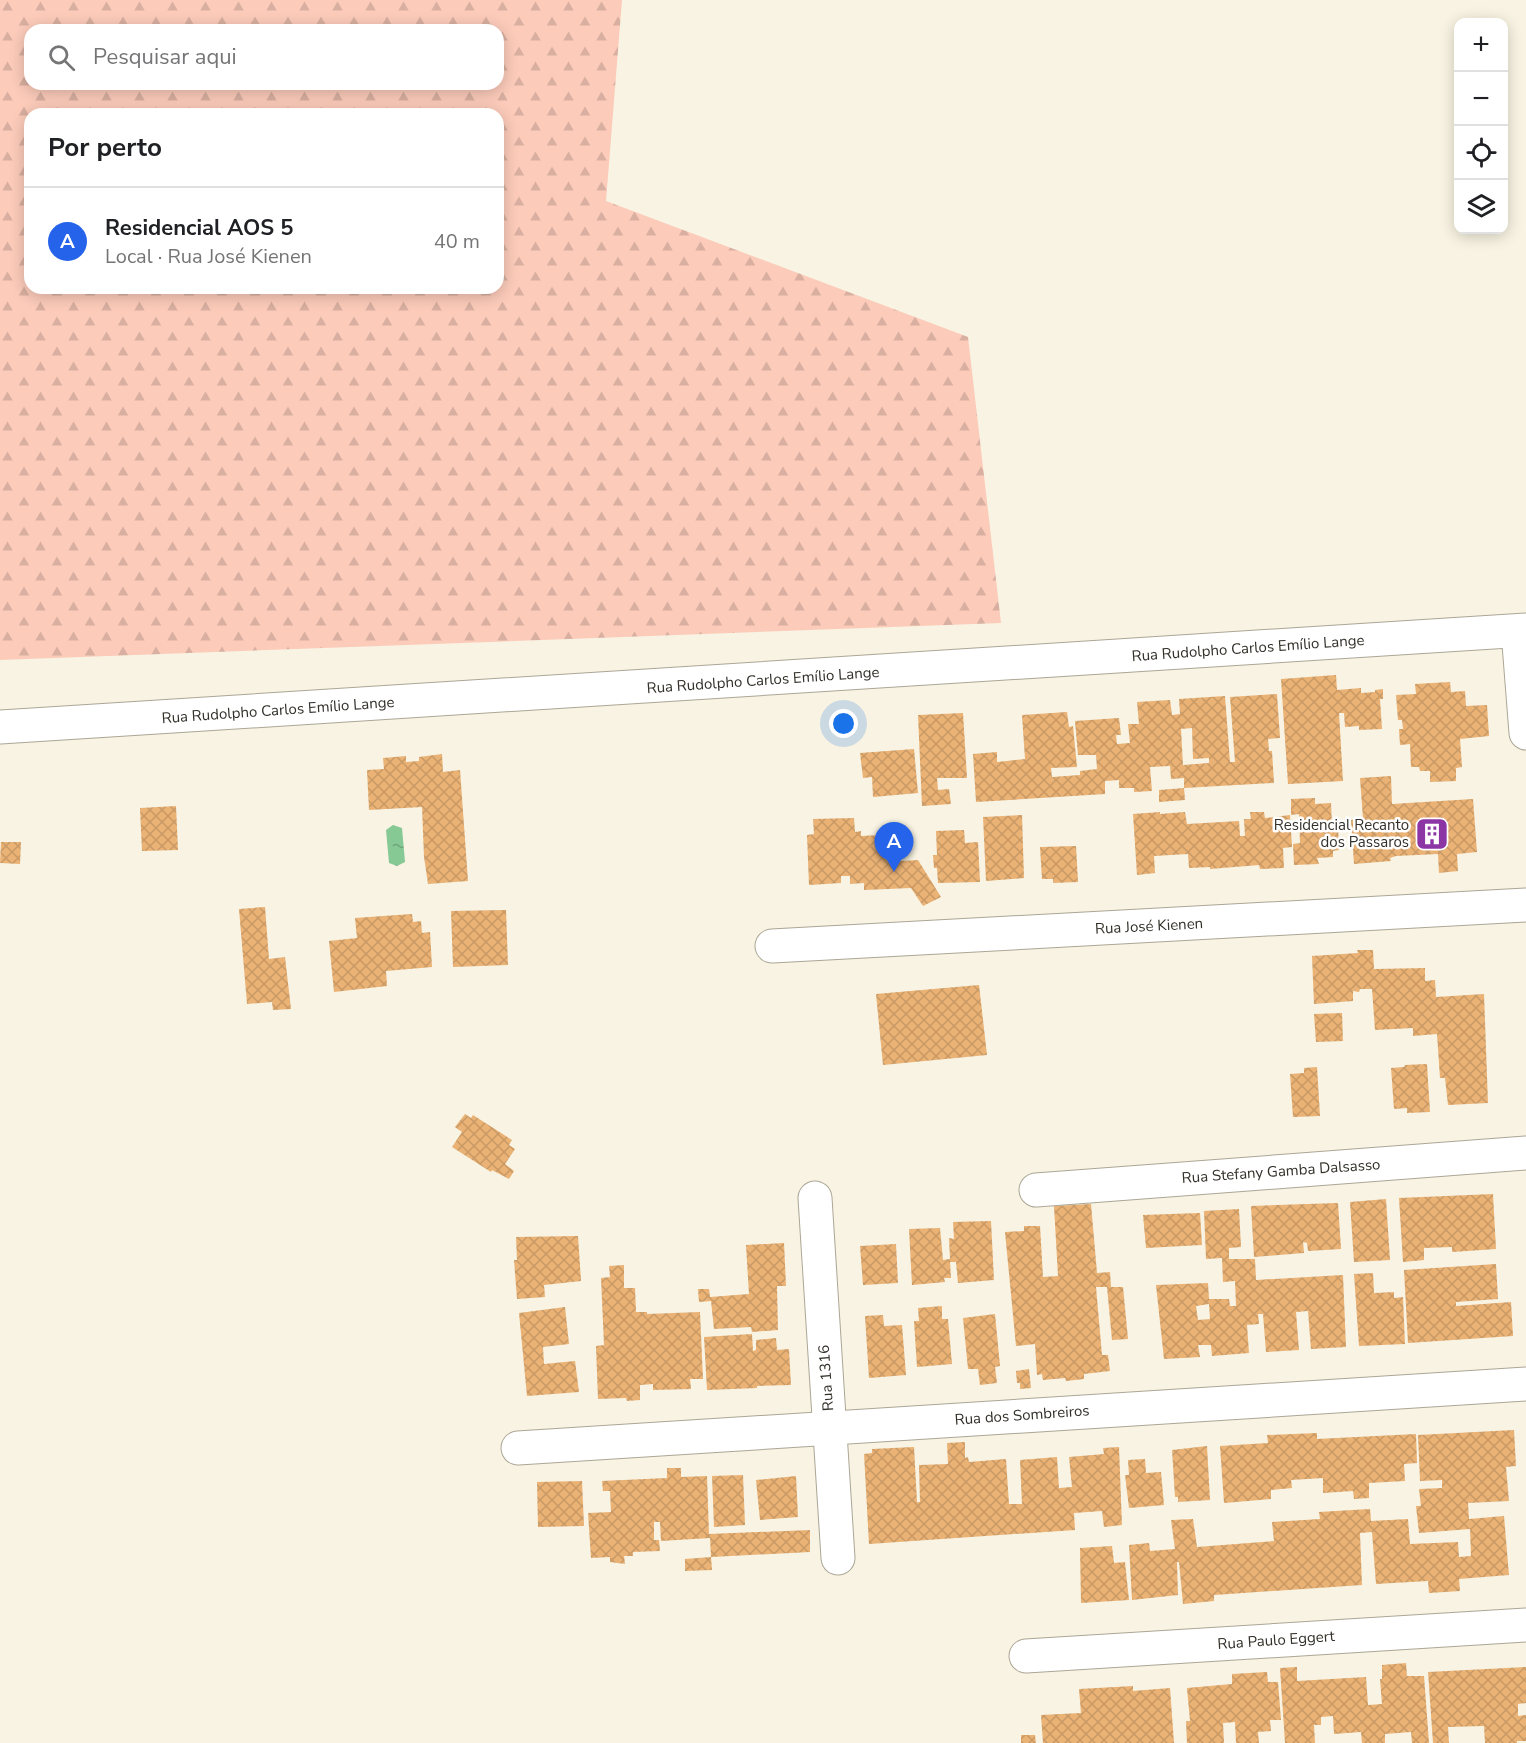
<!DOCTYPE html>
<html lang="pt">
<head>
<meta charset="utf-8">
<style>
  :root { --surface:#fff; --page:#f2f2f2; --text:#202124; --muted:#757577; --line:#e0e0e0; --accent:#2563eb }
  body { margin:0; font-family:"Nunito Sans",sans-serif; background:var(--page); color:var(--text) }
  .controls { position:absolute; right:18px; top:18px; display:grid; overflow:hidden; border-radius:12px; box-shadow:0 3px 15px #0003 }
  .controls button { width:54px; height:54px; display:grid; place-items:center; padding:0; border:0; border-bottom:2px solid var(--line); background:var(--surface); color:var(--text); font:30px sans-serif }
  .you { position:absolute; left:844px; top:724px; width:21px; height:21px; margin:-15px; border:4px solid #fff; border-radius:50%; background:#1a73e8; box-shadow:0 0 0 9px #1a73e833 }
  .badge { display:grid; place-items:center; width:39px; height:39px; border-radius:50%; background:var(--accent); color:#fff; font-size:20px; font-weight:700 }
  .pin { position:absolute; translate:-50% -50px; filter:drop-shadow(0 2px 3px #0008) }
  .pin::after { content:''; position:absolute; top:32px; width:21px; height:18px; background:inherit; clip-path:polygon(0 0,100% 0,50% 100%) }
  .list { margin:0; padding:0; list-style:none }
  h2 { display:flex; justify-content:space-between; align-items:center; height:78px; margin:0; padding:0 24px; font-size:26px }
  h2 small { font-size:20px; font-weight:400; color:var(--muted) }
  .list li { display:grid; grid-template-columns:39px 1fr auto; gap:18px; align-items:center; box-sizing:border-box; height:108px; padding:0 24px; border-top:2px solid var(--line) }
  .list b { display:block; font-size:22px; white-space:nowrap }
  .list p { margin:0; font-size:20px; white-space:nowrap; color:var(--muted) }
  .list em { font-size:20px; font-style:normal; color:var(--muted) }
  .icon { flex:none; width:33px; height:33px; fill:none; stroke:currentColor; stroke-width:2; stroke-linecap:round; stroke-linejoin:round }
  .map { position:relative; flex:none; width:1526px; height:1743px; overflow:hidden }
  .search { position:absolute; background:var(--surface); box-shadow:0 3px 15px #0003; left:24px; top:24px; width:480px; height:66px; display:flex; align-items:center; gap:15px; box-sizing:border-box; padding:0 21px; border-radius:18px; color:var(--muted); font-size:22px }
  .panel { position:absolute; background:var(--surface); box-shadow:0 3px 15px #0003; left:24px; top:108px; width:480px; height:186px; border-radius:18px }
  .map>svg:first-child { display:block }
</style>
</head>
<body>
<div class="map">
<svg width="1526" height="1743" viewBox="0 0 1526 1743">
  <defs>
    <pattern id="forest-firs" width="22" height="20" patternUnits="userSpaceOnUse" patternTransform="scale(1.5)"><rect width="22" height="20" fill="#fccbba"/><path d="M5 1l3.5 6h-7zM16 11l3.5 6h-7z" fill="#d8afa0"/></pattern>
    <pattern id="water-ripples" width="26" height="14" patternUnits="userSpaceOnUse" patternTransform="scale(1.5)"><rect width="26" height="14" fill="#86c994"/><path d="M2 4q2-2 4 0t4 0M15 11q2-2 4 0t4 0" fill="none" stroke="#6ea479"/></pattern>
    <pattern id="building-cross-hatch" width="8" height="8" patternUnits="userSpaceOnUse" patternTransform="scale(1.5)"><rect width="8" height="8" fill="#eab275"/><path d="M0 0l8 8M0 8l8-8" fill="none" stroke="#c99965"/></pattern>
  </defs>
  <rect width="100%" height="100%" fill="#f8f3e2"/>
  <!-- forest -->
  <path fill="url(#forest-firs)" fill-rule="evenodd" d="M0 0H622L606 201 968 337 1001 623 0 660ZM30 30H498V84H30ZM30 114H498V288H30Z"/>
  <!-- water -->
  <path fill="url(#water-ripples)" d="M393 825 402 828 405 862 397 866 389 863 386 830Z"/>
  <!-- building -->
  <g fill="url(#building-cross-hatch)" fill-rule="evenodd">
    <path d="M1336 675 1337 690 1361 688V693L1375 692V690L1383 689V699H1380L1382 729 1359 730V726L1345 727 1344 713H1339L1343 781 1288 784 1281 679Z"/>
    <path d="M1450 682 1451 692 1465 691 1466 706 1487 705 1489 736 1460 739 1462 767 1456 768V781L1430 782V771H1420L1419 767H1411L1410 744 1400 745 1399 729H1403L1402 720H1398L1396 695 1416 694 1415 684Z"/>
    <path d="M1277 694 1280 738 1268 739 1269 751H1272L1274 783 1184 788 1185 800 1159 802V790L1184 788V778L1171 779 1170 766 1150 767 1152 791 1134 792V788H1119V780L1105 781V794L976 802 973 754 997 752V762L1025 759 1022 715 1067 712 1069 727 1073 726 1077 767 1051 768 1052 777 1080 775V771L1097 769 1096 755H1078L1075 721 1119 718 1121 735H1116L1117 744 1130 743 1128 724H1139L1137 702 1170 700 1172 715 1180 714 1179 699 1225 696 1230 762H1235L1230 697ZM1192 728 1193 759 1209 758V763L1183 765 1181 729Z"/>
    <path d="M963 713 967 778H937L938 790 949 789 951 804 922 806 918 715Z"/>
    <path d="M914 749 918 793 873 797 872 777 863 778 860 753Z"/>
    <path d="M442 754 443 772 460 770 468 881 428 884 424 857 422 807 369 810 367 770 384 769 383 758 406 756V762L419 761V757Z"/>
    <path d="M1391 776 1392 804 1473 799 1477 852 1457 854 1458 871 1439 873 1438 854 1396 856 1390 858 1391 861 1354 864 1351 820 1363 819 1360 778Z"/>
    <path d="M1315 798V804L1331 803 1332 826 1338 825 1339 850 1333 851V857L1317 858 1319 864 1294 865 1293 844 1300 843 1299 814 1291 815V799Z"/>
    <path d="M176 806 178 850 142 851 140 808Z"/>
    <path d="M1160 812V814L1185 812 1187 824 1239 821 1240 836H1245L1244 819H1251L1250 812H1264L1265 818 1290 815 1292 847 1283 848 1284 868 1260 869 1259 865 1210 869V867L1189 868 1188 854 1154 856 1155 873 1137 875 1133 814Z"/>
    <path d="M1022 815 1024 878 986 881 983 817Z"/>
    <path d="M854 818 855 832 861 831V836L899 834 901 861 918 860 941 897 923 906 911 888 864 890V883L850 884V876H841V883L809 885 807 835 814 834 813 819Z"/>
    <path d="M964 830 965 843 978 842 980 882 938 883 937 868H934L933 855H937L936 831Z"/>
    <path d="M1 842H21L20 864 0 863Z"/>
    <path d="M1076 846 1078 882 1053 883V879H1042L1040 847Z"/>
    <path d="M265 907 269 959 285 957 291 1009 273 1010 272 1002 247 1004 239 909Z"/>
    <path d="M506 910 508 965 453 967 451 911Z"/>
    <path d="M412 914 413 922 421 921 422 933 430 932 432 967 386 971 387 986 334 992 329 941 357 938 355 918Z"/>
    <path d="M1357 950H1373L1374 969 1425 968V981L1435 980 1436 997 1484 994 1488 1103 1448 1105 1445 1078H1440L1437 1034 1413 1036V1028L1375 1030 1372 989H1360L1359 992 1353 991V1001L1314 1004 1312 956 1358 953Z"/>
    <path d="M979 985 987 1055 883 1065 876 994Z"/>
    <path d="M1342 1013 1343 1041 1316 1042 1314 1014Z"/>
    <path d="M1427 1064 1430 1112 1407 1113V1108L1394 1109 1391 1068 1404 1067 1405 1065Z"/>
    <path d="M1317 1067 1320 1116 1293 1117 1290 1074 1304 1073V1068Z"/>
    <path d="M465 1114 471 1118 473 1115 512 1140 509 1145 515 1149 505 1164 514 1171 509 1179 492 1170 491 1172 452 1147 462 1132 455 1127Z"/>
    <path d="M1493 1194 1496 1249 1452 1252V1247L1424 1248V1260L1403 1262 1399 1198Z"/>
    <path d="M1386 1199 1390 1260 1354 1262 1350 1202Z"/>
    <path d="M1338 1203 1341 1249 1308 1251 1307 1243 1303 1242 1304 1253 1254 1257 1251 1206Z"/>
    <path d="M1091 1204 1097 1273 1110 1272 1111 1287H1123L1128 1339 1112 1340 1107 1287H1096L1102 1355H1108L1110 1371 1084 1374V1379L1066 1381 1065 1378 1043 1380 1042 1374 1037 1375 1035 1344 1016 1346 1005 1232 1024 1231V1226H1040L1043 1277 1058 1276 1054 1206Z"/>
    <path d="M1239 1209 1241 1247 1229 1248V1259H1255L1256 1280 1343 1275 1346 1347 1311 1349 1308 1311 1296 1312 1299 1350 1266 1352 1263 1314H1258L1259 1324 1247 1325 1249 1353 1212 1356 1211 1345H1198L1200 1357 1164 1359 1156 1285 1208 1283 1209 1299H1229L1230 1306H1236L1235 1281 1223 1282 1222 1258 1206 1259 1204 1211ZM1209 1304 1210 1319 1198 1320 1196 1306Z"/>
    <path d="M1200 1213 1202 1245 1146 1248 1143 1215Z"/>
    <path d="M991 1221 994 1280 958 1283 956 1262H950L951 1278H944L945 1282 912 1285 909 1229 940 1228 943 1260 950 1259 949 1238 954 1239 953 1222Z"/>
    <path d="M578 1236 581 1281 544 1285 545 1297 517 1299 514 1260H517L516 1237Z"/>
    <path d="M784 1243 786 1286H777L778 1330 752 1332 751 1327 714 1329 711 1301 699 1302 698 1289H709L710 1297 749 1294 746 1245Z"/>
    <path d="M896 1244 898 1283 863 1285 860 1246Z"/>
    <path d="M1496 1264 1498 1299 1456 1302V1306L1511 1302 1513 1336 1408 1343 1404 1270Z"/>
    <path d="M624 1265V1288H635L636 1312H647V1314L700 1312 703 1379H690L691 1389 653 1390V1384L640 1385V1400L627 1401 626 1398 598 1399 596 1346 604 1345 601 1278 610 1277 609 1266Z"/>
    <path d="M1373 1273 1374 1293 1394 1292V1298L1403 1297 1405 1344 1359 1346 1354 1274Z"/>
    <path d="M942 1306V1319H948L952 1364 917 1367 914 1321H919L918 1308Z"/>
    <path d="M565 1307 569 1344 543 1347 544 1364 575 1361 579 1392 527 1396 519 1313Z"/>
    <path d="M995 1314 1000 1366 995 1367 997 1383 980 1385 978 1369H968L963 1318Z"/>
    <path d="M883 1315 884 1326 902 1325 906 1375 869 1378 865 1316Z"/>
    <path d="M752 1334 753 1351 756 1350V1340L776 1338 777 1350 789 1349 791 1385 757 1386V1388L707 1390 704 1337Z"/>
    <path d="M1029 1369 1031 1388 1020 1389V1383H1017L1016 1371Z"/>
    <path d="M1514 1430 1516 1466 1506 1467 1509 1501 1468 1503 1469 1519 1504 1516 1509 1575 1459 1579 1460 1591 1429 1593 1428 1581 1376 1584 1372 1532 1360 1533 1362 1585 1214 1595V1601L1183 1604 1179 1562H1177L1178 1595 1132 1600 1129 1545 1149 1543 1150 1551 1175 1549 1171 1520 1193 1519 1197 1547 1274 1541 1272 1522 1320 1519 1319 1512 1370 1509 1371 1521 1408 1519 1410 1544 1458 1542 1459 1557 1471 1556 1470 1529 1419 1533 1416 1506H1421L1419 1489 1442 1488V1480L1420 1481 1418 1435Z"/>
    <path d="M1317 1433V1439L1416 1434 1417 1463 1404 1464 1405 1481 1369 1483V1498L1354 1499 1353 1491 1323 1493V1478L1291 1480 1292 1488 1271 1490V1499L1224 1503 1220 1446 1268 1443 1267 1435Z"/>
    <path d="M965 1442V1458L968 1457 969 1462 1006 1459 1009 1504H1022L1020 1460 1057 1457 1059 1488 1072 1487 1069 1457 1104 1454 1103 1448 1119 1447 1122 1525 1104 1527 1102 1511 1074 1513 1075 1530 869 1544 864 1454 872 1453V1449L914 1447 917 1502H920L919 1465 948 1464 947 1443Z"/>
    <path d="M1207 1446 1210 1500 1178 1502V1497H1175L1172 1450Z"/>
    <path d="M1145 1459 1146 1473 1161 1472 1164 1505 1129 1508 1125 1475H1129L1128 1460Z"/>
    <path d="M667 1468H681V1477L707 1476 709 1534 810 1530V1552L711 1557 710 1538 661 1541 660 1522H654V1540H659L660 1551 633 1552V1556H624L625 1564 610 1562V1557L591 1558 588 1513 611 1512 610 1491H603L602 1481 667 1478Z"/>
    <path d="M743 1475 745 1525 714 1527 712 1476Z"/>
    <path d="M796 1476 798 1517 760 1520 756 1480Z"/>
    <path d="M582 1481 584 1526 538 1527 537 1482Z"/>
    <path d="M1112 1546 1114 1563 1125 1562 1129 1600 1081 1603 1080 1548Z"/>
    <path d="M711 1557 712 1570 685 1571V1559Z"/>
    <path d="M1406 1663 1407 1676H1424L1429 1743H1412L1411 1732 1385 1734V1743H1362L1361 1732 1334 1734 1333 1716 1321 1717V1725H1314L1315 1743H1285L1280 1668 1297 1667V1681L1366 1677 1368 1705 1382 1704 1380 1679H1382V1665Z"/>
    <path d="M1526 1667V1703L1518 1704V1716L1526 1715V1741H1517V1743H1485L1484 1726 1448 1727 1449 1743H1433L1428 1672Z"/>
    <path d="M1267 1672 1268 1682H1278L1281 1720H1270L1271 1731 1258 1732 1259 1743H1236L1235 1722 1223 1723 1224 1743H1187L1186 1721H1190L1187 1688 1232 1684V1674Z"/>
    <path d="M1133 1686V1691L1170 1688 1174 1743H1043L1041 1715 1081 1713 1079 1689Z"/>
    <path d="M1021 1735H1035L1036 1743H1021Z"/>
  </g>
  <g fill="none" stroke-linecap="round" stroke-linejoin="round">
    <!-- minor casing -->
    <g stroke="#aba696" stroke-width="35">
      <g id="minor">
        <path d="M1518 631 1526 733"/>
        <path d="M0 727 1526 630"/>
        <path d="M772 946 1526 905"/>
        <path d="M1036 1190 1526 1153"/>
        <path d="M815 1198 838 1558"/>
        <path d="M518 1448 1526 1384"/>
        <path d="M1026 1656 1526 1625"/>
      </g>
    </g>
    <!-- minor -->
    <use href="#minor" stroke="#fff" stroke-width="33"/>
  </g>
  <!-- icons -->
  <defs>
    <g id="building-square" transform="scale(1.725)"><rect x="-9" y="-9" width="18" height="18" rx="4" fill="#8b36a4" stroke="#fff"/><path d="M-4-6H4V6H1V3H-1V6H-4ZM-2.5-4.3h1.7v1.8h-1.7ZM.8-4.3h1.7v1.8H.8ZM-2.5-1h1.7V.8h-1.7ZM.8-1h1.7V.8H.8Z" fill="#fff"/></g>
  </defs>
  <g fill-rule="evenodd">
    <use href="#building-square" x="1432" y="834"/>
  </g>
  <g text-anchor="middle" stroke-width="5" stroke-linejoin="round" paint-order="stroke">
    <!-- street labels -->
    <g font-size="15" fill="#323029" stroke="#fff">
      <text transform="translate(1248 648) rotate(-4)" y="5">Rua Rudolpho Carlos Emílio Lange</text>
      <text transform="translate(763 680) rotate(-4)" y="5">Rua Rudolpho Carlos Emílio Lange</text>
      <text transform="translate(278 710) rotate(-4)" y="5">Rua Rudolpho Carlos Emílio Lange</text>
      <text transform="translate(1149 926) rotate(-3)" y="5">Rua José Kienen</text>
      <text transform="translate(1281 1171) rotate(-4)" y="5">Rua Stefany Gamba Dalsasso</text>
      <text transform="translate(826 1378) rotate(-94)" y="5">Rua 1316</text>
      <text transform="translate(1022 1415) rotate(-4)" y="5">Rua dos Sombreiros</text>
      <text transform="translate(1276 1640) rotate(-4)" y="5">Rua Paulo Eggert</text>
    </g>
    <!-- poi labels -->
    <g font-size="15" fill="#323029" stroke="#fff" text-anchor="end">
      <text x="1409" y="830">Residencial Recanto<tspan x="1409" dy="17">dos Passaros</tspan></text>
    </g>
  </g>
</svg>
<div class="controls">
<button>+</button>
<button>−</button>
<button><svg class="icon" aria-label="locate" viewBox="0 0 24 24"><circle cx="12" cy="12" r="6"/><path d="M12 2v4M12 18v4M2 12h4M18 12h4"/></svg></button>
<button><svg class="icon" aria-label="layers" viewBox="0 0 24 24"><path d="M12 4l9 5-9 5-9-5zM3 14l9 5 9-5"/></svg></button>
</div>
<div class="you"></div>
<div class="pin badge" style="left:894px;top:872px">A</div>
<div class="search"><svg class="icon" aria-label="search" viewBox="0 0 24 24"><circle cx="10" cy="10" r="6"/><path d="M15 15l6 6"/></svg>Pesquisar aqui</div>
<section class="panel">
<h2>Por perto<small></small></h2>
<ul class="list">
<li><span class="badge">A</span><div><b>Residencial AOS 5</b><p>Local · Rua José Kienen</p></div><em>40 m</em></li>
</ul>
</section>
</div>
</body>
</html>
